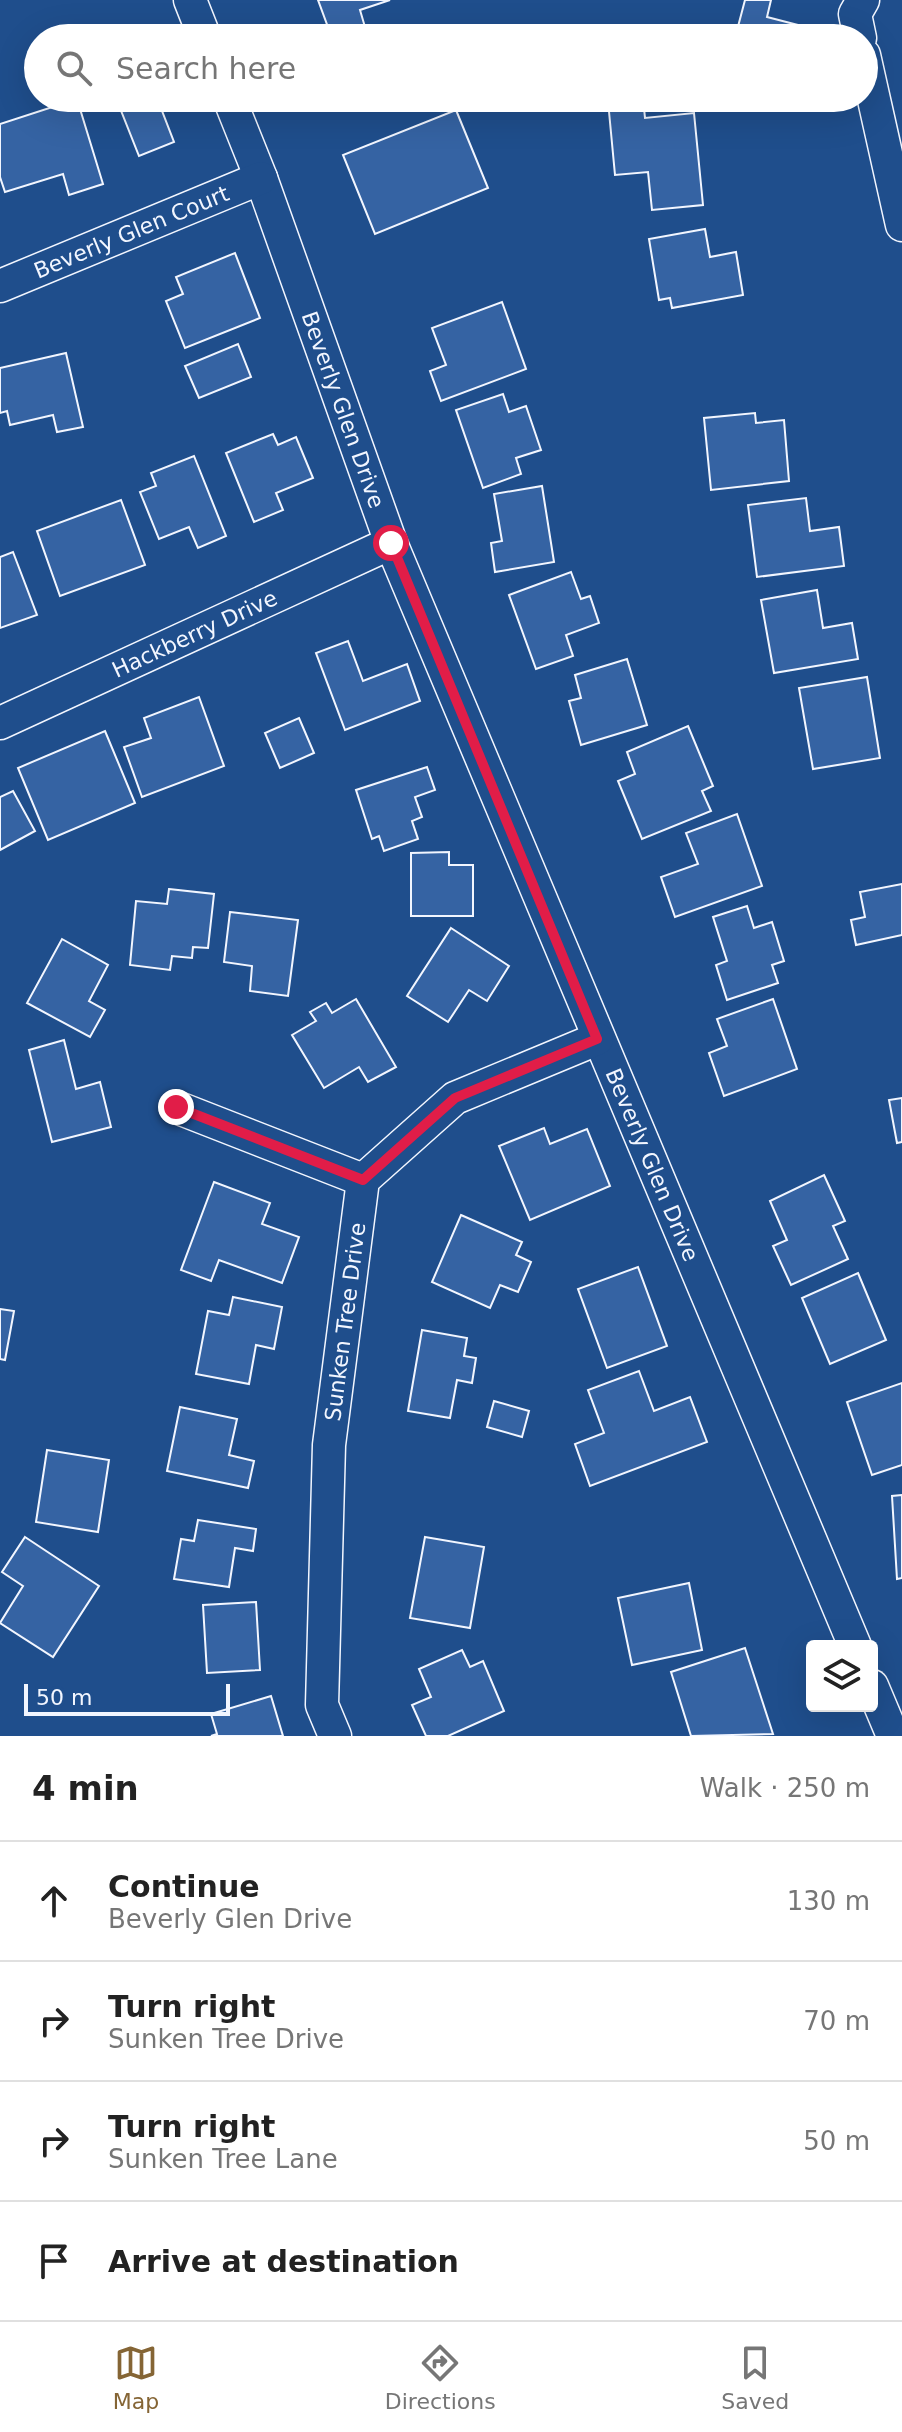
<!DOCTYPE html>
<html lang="en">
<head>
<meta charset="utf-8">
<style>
  :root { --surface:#fff; --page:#f6f6f6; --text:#222; --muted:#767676; --line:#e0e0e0; --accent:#856535 }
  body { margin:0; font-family:"DejaVu Sans",sans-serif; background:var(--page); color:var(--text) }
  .controls { position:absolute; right:24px; bottom:24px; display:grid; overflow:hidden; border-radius:8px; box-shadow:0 8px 32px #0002 }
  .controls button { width:72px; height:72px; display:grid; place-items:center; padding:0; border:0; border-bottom:2px solid var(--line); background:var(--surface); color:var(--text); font:40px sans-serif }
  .scale { position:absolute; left:24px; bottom:20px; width:206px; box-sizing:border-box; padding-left:8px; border:4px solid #f2f6ff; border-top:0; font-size:22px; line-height:28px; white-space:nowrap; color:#f2f6ff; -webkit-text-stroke:6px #1f4e8c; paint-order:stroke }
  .stop { position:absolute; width:24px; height:24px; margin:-18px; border:6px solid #e11d48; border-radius:50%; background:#fff }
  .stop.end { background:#e11d48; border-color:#fff; box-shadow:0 2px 8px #0008 }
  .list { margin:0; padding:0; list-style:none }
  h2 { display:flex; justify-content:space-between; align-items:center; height:104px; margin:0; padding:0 32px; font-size:34px }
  h2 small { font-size:26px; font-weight:400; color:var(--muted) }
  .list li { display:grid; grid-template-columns:52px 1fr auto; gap:24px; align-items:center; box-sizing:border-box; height:120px; padding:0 32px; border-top:2px solid var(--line) }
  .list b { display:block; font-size:30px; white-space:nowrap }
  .list p { margin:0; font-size:26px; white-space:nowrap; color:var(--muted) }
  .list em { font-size:26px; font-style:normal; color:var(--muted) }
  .icon { flex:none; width:44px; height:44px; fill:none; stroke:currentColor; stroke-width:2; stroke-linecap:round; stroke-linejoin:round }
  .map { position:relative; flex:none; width:902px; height:1736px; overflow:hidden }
  .search { position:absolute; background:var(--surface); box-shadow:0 8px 32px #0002; left:24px; right:24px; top:24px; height:88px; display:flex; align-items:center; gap:20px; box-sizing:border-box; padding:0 28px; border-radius:44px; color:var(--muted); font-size:30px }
  .sheet { height:584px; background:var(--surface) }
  nav { display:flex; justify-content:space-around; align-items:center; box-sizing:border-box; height:112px; border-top:2px solid var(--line); background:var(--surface); font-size:22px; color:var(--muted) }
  nav a { display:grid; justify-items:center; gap:4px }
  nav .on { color:var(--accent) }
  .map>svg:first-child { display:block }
</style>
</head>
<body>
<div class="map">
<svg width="902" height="1736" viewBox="0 0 902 1736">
  <rect width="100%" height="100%" fill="#1f4e8c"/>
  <!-- building -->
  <g fill="#3563a3" stroke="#f2f6ff" stroke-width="2">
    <path d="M318 0H390L360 10 365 27 332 38Z"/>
    <path d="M745 0H771L767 17 798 25 794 38H735Z"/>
    <path d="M116 98H157L174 142 139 156Z"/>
    <path d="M643 98 645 118 694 113 703 205 652 210 648 172 615 175 608 101Z"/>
    <path d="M77 99 103 184 69 195 63 174 5 192 0 177V124Z"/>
    <path d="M456 110 488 188 375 234 343 155Z"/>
    <path d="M705 229 710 257 736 252 743 295 672 308 670 298 659 300 649 239Z"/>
    <path d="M235 253 260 318 185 348 166 301 183 294 176 277Z"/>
    <path d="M502 302 526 369 441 401 430 371 446 365 432 328Z"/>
    <path d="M238 344 251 377 199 398 185 366Z"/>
    <path d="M66 353 83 427 57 432 53 415 10 425 7 411 0 413V368Z"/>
    <path d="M503 394 509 412 526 406 541 450 516 458 521 474 483 488 456 410Z"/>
    <path d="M755 413 756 423 784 420 789 481 711 490 704 418Z"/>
    <path d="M273 434 278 445 296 437 313 478 276 493 283 510 254 522 226 453Z"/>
    <path d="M194 456 226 536 198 548 189 527 159 539 140 492 156 486 151 473Z"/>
    <path d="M542 486 554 562 495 572 491 543 502 541 494 494Z"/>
    <path d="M806 498 810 531 839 527 844 566 757 577 748 505Z"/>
    <path d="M121 500 145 565 60 596 37 531Z"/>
    <path d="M13 552 37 615 0 628V557Z"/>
    <path d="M571 572 581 599 590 596 599 623 566 635 573 656 536 669 509 595Z"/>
    <path d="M817 590 823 628 852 623 858 659 774 673 761 600Z"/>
    <path d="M348 641 363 681 407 664 420 701 345 730 316 653Z"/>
    <path d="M627 659 647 725 581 745 569 701 581 698 575 675Z"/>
    <path d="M867 677 880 758 813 769 799 688Z"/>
    <path d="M199 697 224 766 142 797 124 747 151 738 144 718Z"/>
    <path d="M299 718 314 753 280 768 265 733Z"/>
    <path d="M688 726 713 786 702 791 711 811 642 839 618 781 635 774 627 752Z"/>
    <path d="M105 731 135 803 48 840 18 768Z"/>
    <path d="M427 767 435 790 415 797 422 817 412 821 418 839 384 851 379 836 372 839 356 790Z"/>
    <path d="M13 791 35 831 0 850V797Z"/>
    <path d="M737 814 762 886 675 917 661 877 698 864 686 833Z"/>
    <path d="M449 852V865H473V916H411V853Z"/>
    <path d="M902 884V935L856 945 851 920 865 917 860 892Z"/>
    <path d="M169 889 214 894 208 948 193 947 192 958 172 956 170 970 130 965 136 901 167 904Z"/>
    <path d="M747 906 754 928 772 922 784 961 772 965 778 983 727 1000 716 965 727 961 713 917Z"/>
    <path d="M230 912 298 920 288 996 250 991 252 966 224 962Z"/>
    <path d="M451 928 509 966 487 1001 469 990 448 1022 407 996Z"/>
    <path d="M62 939 108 965 89 1001 105 1010 90 1037 27 1003Z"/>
    <path d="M356 999 396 1067 368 1082 359 1067 324 1088 292 1035 316 1021 310 1012 326 1003 332 1013Z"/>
    <path d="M773 999 797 1069 724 1096 709 1053 727 1046 717 1019Z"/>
    <path d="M64 1040 76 1089 100 1082 111 1127 52 1142 29 1050Z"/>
    <path d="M902 1098V1142L897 1143 889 1100Z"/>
    <path d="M544 1128 550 1144 587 1129 610 1186 530 1220 499 1146Z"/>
    <path d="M824 1175 845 1221 833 1226 848 1259 791 1285 773 1246 787 1240 770 1201Z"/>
    <path d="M214 1182 270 1203 262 1224 299 1237 282 1283 219 1260 211 1281 181 1270Z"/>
    <path d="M461 1215 522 1242 516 1255 531 1262 518 1292 500 1285 490 1308 432 1282Z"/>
    <path d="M638 1267 667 1346 607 1368 578 1289Z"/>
    <path d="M858 1273 886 1340 830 1364 802 1298Z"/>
    <path d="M233 1297 282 1307 274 1349 256 1345 249 1384 196 1374 208 1311 229 1315Z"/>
    <path d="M0 1309 14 1311 5 1360 0 1359Z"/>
    <path d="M422 1330 467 1338 464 1356 476 1358 472 1383 457 1380 450 1418 408 1411Z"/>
    <path d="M639 1371 654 1411 690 1397 707 1442 590 1486 575 1444 604 1433 588 1390Z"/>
    <path d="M902 1383V1465L872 1475 847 1402Z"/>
    <path d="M494 1401 529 1411 522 1437 487 1427Z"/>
    <path d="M180 1407 237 1419 229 1455 254 1461 248 1488 167 1471Z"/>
    <path d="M47 1450 109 1460 98 1532 36 1522Z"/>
    <path d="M902 1495V1578L897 1579 892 1496Z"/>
    <path d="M198 1520 256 1529 253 1551 235 1548 229 1587 174 1579 181 1539 194 1541Z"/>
    <path d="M25 1537 99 1586 53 1657 0 1623 23 1586 2 1572Z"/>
    <path d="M425 1537 484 1547 470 1628 410 1618Z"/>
    <path d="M689 1583 702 1650 632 1665 618 1598Z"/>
    <path d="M256 1602 260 1670 207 1673 203 1605Z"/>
    <path d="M745 1648 773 1734 691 1736 671 1672Z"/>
    <path d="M462 1650 470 1667 483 1661 504 1711 448 1736H426L412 1705 431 1697 419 1669Z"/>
    <path d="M271 1696 283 1736H211L217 1734 211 1714Z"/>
  </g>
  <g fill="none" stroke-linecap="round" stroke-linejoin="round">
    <!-- minor casing -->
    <g stroke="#f2f6ff" stroke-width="35">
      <g id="minor">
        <path d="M190 0 205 38"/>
        <path d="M860 38 855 14 863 0"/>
        <path d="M864 55 902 225"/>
        <path id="s1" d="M229 98 261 178 391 543 855 1646"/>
        <path id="s2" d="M0 286 261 178"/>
        <path id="s3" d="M0 723 391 543"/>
        <path d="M176 1107 363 1180"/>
        <path d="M872 1686 893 1736"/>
        <path id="s4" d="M335 1736 322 1705 329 1445 363 1180 455 1098 597 1039"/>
      </g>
    </g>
    <!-- minor -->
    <use href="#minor" stroke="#1f4e8c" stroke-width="32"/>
  </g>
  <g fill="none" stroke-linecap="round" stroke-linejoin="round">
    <!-- route -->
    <path stroke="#e11d48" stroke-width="10" d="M176 1107 363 1180 455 1098 597 1039 391 543"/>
  </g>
  <g text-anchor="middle" stroke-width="6" stroke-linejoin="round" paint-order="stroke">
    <!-- street labels -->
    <g font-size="22" fill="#f2f6ff" stroke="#1f4e8c">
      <text dy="8" stroke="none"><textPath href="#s2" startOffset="142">Beverly Glen Court</textPath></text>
      <text dy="8" stroke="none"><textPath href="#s1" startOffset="332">Beverly Glen Drive</textPath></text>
      <text dy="8" stroke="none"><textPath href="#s3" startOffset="214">Hackberry Drive</textPath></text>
      <text dy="8" stroke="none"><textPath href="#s1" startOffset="1148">Beverly Glen Drive</textPath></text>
      <text dy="8" stroke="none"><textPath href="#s4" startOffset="418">Sunken Tree Drive</textPath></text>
    </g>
  </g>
</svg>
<div class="controls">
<button><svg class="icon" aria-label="layers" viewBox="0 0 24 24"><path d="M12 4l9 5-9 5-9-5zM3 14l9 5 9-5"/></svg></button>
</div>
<div class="scale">50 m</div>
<div class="stop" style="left:391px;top:543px"></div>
<div class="stop end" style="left:176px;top:1107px"></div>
<div class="search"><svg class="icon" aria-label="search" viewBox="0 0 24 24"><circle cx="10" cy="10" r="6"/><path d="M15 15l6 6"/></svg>Search here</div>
</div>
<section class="sheet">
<h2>4 min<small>Walk · 250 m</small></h2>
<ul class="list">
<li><svg class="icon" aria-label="ahead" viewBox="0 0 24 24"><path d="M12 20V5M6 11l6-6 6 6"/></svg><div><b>Continue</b><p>Beverly Glen Drive</p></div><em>130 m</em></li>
<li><svg class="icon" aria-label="right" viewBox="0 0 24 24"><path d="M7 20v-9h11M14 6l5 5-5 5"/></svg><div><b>Turn right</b><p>Sunken Tree Drive</p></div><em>70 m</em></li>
<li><svg class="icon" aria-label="right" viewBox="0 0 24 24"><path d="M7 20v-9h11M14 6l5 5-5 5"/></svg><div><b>Turn right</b><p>Sunken Tree Lane</p></div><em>50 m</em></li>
<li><svg class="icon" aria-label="arrive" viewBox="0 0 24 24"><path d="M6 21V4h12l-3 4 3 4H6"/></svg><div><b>Arrive at destination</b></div></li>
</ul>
</section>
<nav>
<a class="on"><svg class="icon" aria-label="map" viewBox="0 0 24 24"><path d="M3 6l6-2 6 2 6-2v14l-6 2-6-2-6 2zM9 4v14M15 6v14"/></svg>Map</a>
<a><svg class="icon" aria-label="directions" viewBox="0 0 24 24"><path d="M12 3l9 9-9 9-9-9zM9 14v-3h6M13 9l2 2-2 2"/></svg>Directions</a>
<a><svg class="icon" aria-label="saved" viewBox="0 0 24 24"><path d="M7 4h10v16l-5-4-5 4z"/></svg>Saved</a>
</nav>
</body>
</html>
